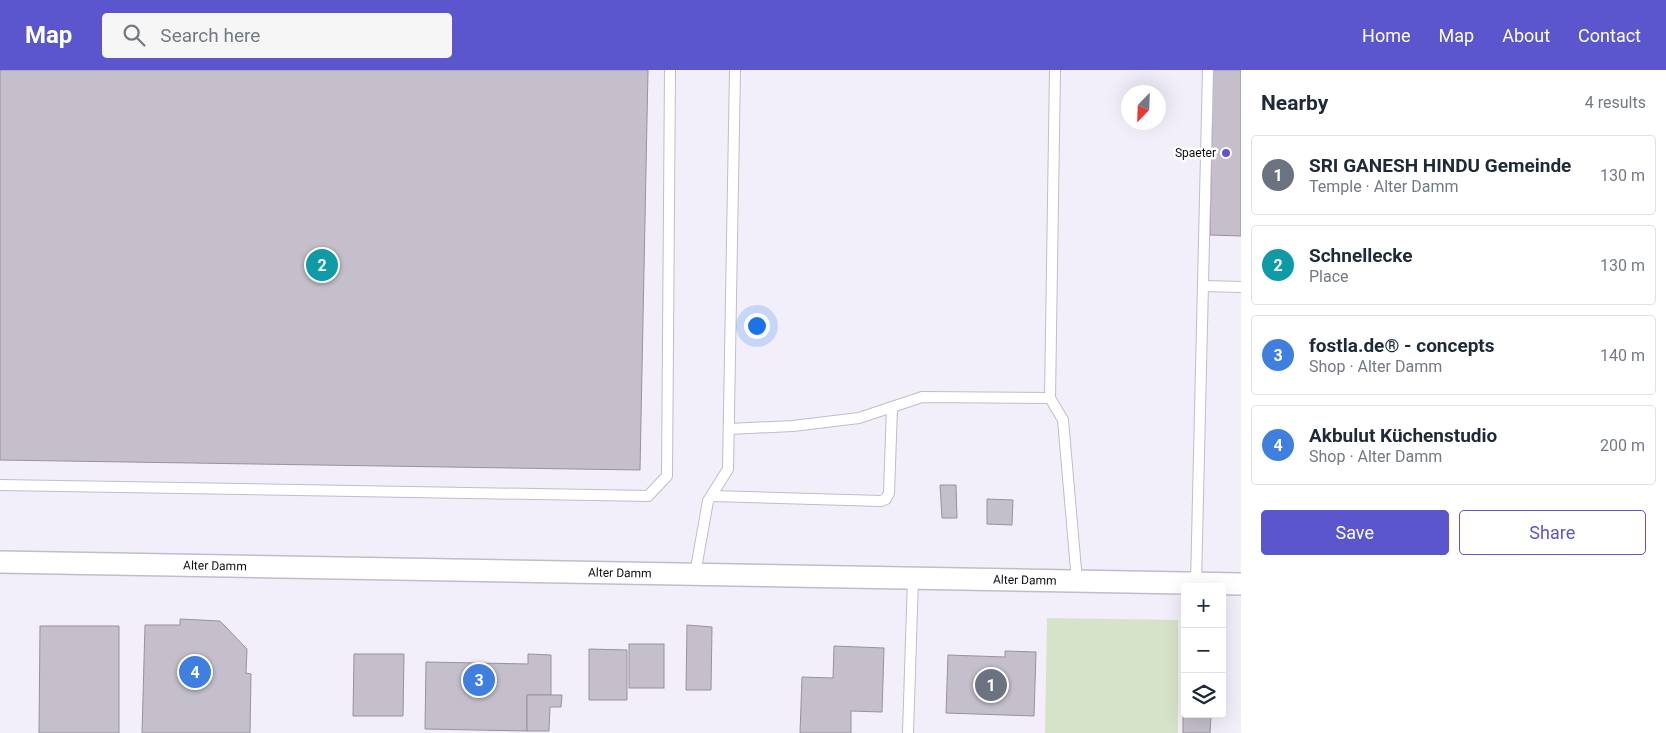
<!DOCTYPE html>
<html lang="en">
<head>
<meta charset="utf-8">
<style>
  :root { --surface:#fff; --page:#f6f6f7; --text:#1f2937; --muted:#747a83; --line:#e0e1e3; --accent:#5b56ce }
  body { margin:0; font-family:Roboto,sans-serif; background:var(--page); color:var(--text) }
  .controls { position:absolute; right:15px; bottom:15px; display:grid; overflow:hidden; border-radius:5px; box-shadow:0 5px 20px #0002 }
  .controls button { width:45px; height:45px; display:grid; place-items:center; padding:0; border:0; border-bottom:1px solid var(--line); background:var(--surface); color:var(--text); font:25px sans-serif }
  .compass { position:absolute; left:1121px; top:15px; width:45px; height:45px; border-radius:50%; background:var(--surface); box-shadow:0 5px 20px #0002; rotate:203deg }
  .you { position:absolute; left:756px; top:255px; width:18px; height:18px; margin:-12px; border:4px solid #fff; border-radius:50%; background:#1a73e8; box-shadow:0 0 0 8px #1a73e833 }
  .badge { display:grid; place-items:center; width:32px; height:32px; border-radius:50%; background:var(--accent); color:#fff; font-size:16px; font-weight:700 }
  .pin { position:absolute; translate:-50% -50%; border:2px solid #fff; box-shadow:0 1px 5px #0006 }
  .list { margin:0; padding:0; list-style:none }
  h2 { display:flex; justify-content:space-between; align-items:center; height:65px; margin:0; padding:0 20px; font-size:21px }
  h2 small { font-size:16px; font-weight:400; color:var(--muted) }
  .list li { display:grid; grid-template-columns:32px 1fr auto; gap:15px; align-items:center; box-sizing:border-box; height:80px; margin:0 10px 10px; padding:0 10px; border:1px solid var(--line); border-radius:5px }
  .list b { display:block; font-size:19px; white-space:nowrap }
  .list p { margin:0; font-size:16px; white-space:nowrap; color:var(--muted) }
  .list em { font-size:16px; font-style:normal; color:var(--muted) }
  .actions { display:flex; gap:10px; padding:15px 20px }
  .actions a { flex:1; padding:11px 0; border:1px solid var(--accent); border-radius:5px; text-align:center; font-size:18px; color:var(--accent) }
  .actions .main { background:var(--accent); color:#fff }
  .icon { flex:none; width:28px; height:28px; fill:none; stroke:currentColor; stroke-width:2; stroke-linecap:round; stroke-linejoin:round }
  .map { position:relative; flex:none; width:1241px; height:663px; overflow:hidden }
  header { display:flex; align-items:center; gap:30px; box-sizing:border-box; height:70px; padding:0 25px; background:var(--accent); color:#fff }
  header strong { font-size:24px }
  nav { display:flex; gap:28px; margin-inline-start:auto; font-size:18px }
  .search { width:350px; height:45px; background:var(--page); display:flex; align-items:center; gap:12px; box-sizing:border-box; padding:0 18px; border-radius:5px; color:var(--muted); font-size:19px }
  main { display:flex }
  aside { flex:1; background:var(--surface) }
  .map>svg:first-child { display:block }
</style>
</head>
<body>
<header>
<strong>Map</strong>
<div class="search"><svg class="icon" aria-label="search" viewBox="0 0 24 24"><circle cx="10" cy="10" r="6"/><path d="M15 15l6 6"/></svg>Search here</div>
<nav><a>Home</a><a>Map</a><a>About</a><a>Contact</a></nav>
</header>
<main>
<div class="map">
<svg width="1241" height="663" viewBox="0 0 1241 663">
  <rect width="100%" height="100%" fill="#f2effa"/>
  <!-- green -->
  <path fill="#d7e3c8" d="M1047 548 1178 550V663H1045Z"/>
  <!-- building -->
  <g fill="#c4bfca" stroke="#97929c">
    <path d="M0 0H648L640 400 0 390Z"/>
    <path d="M1213 0H1241V166L1210 165Z"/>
    <path d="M940 415H956L957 448H942Z"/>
    <path d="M987 429 1013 430 1012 455 987 454Z"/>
    <path d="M180 549 220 551 247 579 246 603 251 604 250 663H142L145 555H180Z"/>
    <path d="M687 555 712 557 711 620H686Z"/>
    <path d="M40 556H119V663H39Z"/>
    <rect x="629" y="574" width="35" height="44"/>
    <path d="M834 576 884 578 882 642 851 641V663H800L802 607 833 608Z"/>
    <path d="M589 579 627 580V630H589Z"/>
    <path d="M1005 581 1036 582 1034 646 946 643 948 585 1005 587Z"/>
    <path d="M354 584H404L403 646H353Z"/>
    <path d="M528 584 551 585V625H527V661L425 659 426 592 528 594Z"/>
    <path d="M527 625H562L561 637H550L549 661H527Z"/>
    <path d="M1183 645H1211L1210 663H1183Z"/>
  </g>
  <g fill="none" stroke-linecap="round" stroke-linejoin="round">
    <!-- service casing -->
    <g stroke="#c0bdc8" stroke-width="12">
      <g id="service">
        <path d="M1055 0 1050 328 1063 350 1077 511"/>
        <path d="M1204 216 1241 217"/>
        <path d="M729 359 793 356 859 348 922 327 1050 328"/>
        <path d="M0 415 648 426 667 406 670 0"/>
        <path d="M712 426 881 431 886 429 889 423 892 337"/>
        <path d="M695 504 708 431 728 399 735 0"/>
        <path d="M1196 513 1208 0"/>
        <path d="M908 663 913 508"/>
      </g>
    </g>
    <!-- minor casing -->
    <g stroke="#c0bdc8" stroke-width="24">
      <g id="minor">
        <path id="s1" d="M0 492 1241 514"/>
      </g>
    </g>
    <!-- service -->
    <use href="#service" stroke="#fff" stroke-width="10"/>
    <!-- minor -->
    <use href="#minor" stroke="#fff" stroke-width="21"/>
  </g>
  <!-- markers -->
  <circle fill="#5b56ce" stroke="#fefefe" stroke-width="2" cx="1226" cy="83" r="5"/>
  <g text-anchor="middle" stroke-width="5" stroke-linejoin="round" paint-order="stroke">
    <!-- poi labels -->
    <g font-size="12" fill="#0f0e11" stroke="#fefefe" text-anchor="end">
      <text x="1216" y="87">Spaeter</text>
    </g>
    <!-- street labels -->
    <g font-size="12" fill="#0f0e11" stroke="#fefefe">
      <text dy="4" stroke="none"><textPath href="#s1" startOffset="215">Alter Damm</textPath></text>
      <text dy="4" stroke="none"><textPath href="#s1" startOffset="620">Alter Damm</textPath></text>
      <text dy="4" stroke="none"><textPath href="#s1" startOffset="1025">Alter Damm</textPath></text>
    </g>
  </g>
</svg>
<div class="controls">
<button>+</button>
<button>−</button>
<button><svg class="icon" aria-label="layers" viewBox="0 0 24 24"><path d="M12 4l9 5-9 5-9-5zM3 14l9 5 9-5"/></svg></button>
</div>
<svg class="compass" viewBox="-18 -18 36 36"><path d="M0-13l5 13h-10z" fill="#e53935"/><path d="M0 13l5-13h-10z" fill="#747a83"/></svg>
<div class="you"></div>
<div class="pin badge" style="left:991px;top:615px;background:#6b7280">1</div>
<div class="pin badge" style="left:322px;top:195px;background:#0f9aa8">2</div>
<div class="pin badge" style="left:479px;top:610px;background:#3f7fe0">3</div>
<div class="pin badge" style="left:195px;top:602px;background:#3f7fe0">4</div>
</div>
<aside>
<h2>Nearby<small>4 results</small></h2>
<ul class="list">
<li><span class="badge" style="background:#6b7280">1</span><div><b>SRI GANESH HINDU Gemeinde</b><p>Temple · Alter Damm</p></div><em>130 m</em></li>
<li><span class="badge" style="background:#0f9aa8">2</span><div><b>Schnellecke</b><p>Place</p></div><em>130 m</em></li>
<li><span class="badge" style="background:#3f7fe0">3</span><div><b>fostla.de® - concepts</b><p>Shop · Alter Damm</p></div><em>140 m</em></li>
<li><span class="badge" style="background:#3f7fe0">4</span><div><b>Akbulut Küchenstudio</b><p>Shop · Alter Damm</p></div><em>200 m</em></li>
</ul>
<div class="actions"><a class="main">Save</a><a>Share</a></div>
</aside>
</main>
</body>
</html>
